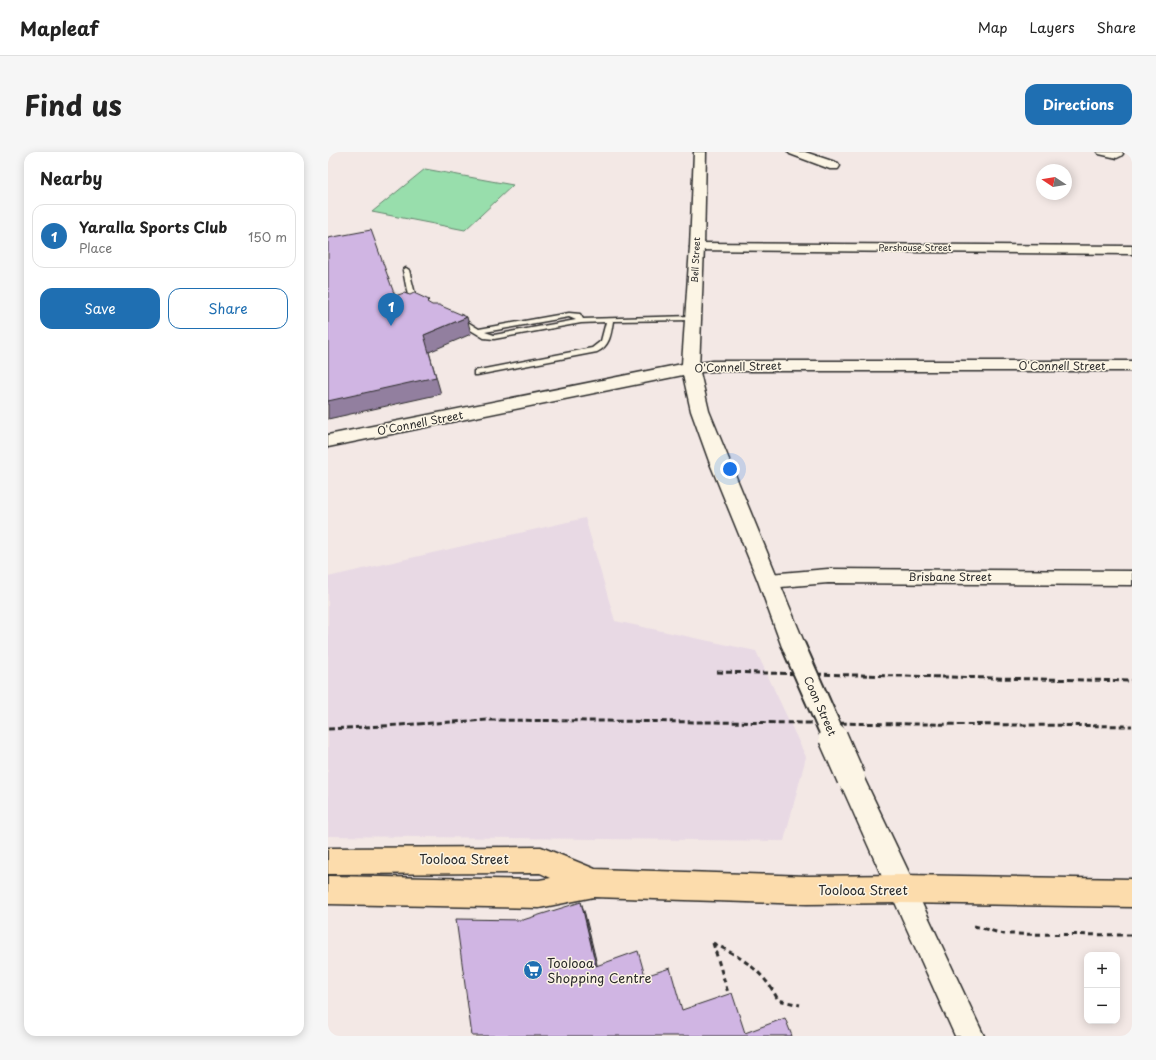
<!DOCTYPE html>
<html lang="en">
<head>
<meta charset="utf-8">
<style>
  :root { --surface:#fff; --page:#f6f6f6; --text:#222; --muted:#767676; --line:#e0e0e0; --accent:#1f6fb2 }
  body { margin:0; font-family:"Playpen Sans",sans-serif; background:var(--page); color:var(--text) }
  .controls { position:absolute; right:12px; bottom:12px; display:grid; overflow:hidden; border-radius:8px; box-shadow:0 2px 10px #0003 }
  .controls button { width:36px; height:36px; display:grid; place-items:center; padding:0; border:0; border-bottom:1px solid var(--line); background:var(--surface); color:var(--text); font:20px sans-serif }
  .compass { position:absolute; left:708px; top:12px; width:36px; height:36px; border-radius:50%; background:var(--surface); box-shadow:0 2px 10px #0003; rotate:282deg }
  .you { position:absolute; left:402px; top:317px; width:14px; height:14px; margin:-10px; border:3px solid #fff; border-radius:50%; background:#1a73e8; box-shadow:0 0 0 6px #1a73e833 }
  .badge { display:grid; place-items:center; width:26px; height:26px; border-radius:50%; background:var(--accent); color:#fff; font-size:13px; font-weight:700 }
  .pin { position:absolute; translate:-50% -33px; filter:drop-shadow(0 1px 2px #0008) }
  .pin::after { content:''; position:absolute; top:21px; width:14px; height:12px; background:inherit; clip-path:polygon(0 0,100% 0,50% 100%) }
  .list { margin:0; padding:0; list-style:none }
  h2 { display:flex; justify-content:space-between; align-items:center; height:52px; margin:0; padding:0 16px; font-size:17px }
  h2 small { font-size:13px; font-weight:400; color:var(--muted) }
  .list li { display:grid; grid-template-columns:26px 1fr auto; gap:12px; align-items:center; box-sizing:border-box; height:64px; margin:0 8px 8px; padding:0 8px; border:1px solid var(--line); border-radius:12px }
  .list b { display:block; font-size:15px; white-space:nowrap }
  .list p { margin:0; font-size:13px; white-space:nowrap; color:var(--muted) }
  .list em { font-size:13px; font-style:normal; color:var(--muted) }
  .actions { display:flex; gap:8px; padding:12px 16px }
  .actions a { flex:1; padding:9px 0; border:1px solid var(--accent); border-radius:12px; text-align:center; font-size:14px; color:var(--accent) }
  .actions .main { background:var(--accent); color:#fff }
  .map { position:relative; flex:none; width:804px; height:884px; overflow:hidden; border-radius:12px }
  header { display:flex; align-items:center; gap:24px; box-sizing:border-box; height:56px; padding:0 20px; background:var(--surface); border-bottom:1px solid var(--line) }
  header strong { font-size:19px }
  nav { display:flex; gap:22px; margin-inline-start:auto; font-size:14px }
  .intro { display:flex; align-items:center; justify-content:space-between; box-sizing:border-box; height:96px; padding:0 24px }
  h1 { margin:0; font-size:28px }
  .button { padding:10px 18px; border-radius:12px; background:var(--accent); color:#fff; font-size:14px; font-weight:700 }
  main { display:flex; gap:24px; padding:0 24px }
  aside { flex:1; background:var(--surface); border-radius:12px; box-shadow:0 2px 10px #0003 }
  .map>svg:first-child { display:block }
</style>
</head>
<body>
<header>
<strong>Mapleaf</strong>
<nav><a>Map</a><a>Layers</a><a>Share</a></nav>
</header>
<div class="intro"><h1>Find us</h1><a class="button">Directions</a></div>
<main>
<aside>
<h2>Nearby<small></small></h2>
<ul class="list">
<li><span class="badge">1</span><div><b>Yaralla Sports Club</b><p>Place</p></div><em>150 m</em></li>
</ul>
<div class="actions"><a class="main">Save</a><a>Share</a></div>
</aside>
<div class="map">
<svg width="804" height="884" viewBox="0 0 804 884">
  <rect width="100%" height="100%" fill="#f3e8e5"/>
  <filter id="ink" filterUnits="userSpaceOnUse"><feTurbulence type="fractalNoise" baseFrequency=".025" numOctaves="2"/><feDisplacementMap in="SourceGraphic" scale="8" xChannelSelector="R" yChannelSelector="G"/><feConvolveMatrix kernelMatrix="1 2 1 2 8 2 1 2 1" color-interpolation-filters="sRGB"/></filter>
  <g filter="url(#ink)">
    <!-- built -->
    <path fill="#e8d9e4" d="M257 366 287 469 428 499 478 605 456 689 0 684V425Z"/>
    <!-- green -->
    <path fill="#98deac" stroke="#62846c" d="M97 17 185 33 137 78 44 60Z"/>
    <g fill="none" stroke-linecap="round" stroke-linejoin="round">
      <!-- lane casing -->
      <g stroke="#2b2b2b" stroke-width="3">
        <g id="lane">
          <path d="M78 116 81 118 90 154 86 156 82 154 75 118Z"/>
          <path d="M241 161 252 162 255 167 365 164 369 166 365 168 285 169C283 182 282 194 269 200L149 223H146V219L264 196 273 189 278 170 253 171 166 187 156 186 126 168 130 166H133L151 177ZM241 165 248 168 166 183 157 180Z"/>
        </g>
      </g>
      <!-- street casing -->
      <g stroke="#2b2b2b" stroke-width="3">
        <g id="street">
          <path d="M460 0H477L510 11 512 14 510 17H502L462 2Z"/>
          <path d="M769 0H794L795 2 793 4 789 6 771 2Z"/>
          <path d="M369 91 804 94V102L364 98 362 95 364 92Z"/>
          <path d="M385 209H804V219H385L362 221 356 219 354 216 356 213Z"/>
          <path d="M500 417 804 419V433L500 431 441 436 434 434 431 429 434 424 441 422Z"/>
          <path d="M574 725 583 728 656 884H627L561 737 565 728Z"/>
        </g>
      </g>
      <!-- secondary casing -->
      <g stroke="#2b2b2b" stroke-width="3">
        <g id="secondary">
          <path d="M366 0H378L376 95 371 216 381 259 478 495 474 502 466 504 458 502 454 495 430 429 381 309 363 259 355 223 0 295V283L354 212 362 95Z"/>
          <path d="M523 614 532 618 584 727 588 737 584 747 574 751 564 747 510 626 514 618Z"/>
        </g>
      </g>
      <!-- primary casing -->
      <g stroke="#2b2b2b" stroke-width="3">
        <path id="primary" d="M213 695 267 717 479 724 574 723 804 727V755L574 751 479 752 266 745 211 756 0 752V724L211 728 223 726 212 721 0 722V696Z"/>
      </g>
      <!-- path -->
      <g stroke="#2b2b2b" stroke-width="3" stroke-dasharray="5 4" stroke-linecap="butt">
        <path d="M646 774 676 782 804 783"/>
        <path d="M385 791C413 805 436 819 450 848L472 853"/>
        <path d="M385 791 401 844"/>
      </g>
      <!-- lane -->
      <use href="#lane" fill="#fcf5e5" fill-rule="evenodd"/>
      <!-- street -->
      <use href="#street" fill="#fcf5e5" fill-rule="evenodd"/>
      <!-- secondary -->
      <use href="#secondary" fill="#fcf5e5" fill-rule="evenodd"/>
      <!-- primary -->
      <use href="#primary" fill="#fcdcac" fill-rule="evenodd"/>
      <!-- rail -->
      <g stroke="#2b2b2b" stroke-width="3" stroke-dasharray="6 3" stroke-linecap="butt">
        <path d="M389 520 804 529"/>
        <path d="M0 577 160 568 804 574"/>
      </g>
      <!-- secondary-bridge-far1 casing -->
      <g stroke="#2b2b2b" stroke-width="26" stroke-linecap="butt">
        <path id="secondary-bridge-far1" d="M466 495 506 586"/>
      </g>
      <!-- secondary-bridge casing -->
      <g stroke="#2b2b2b" stroke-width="31" stroke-linecap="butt">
        <path id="secondary-bridge" d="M505 585 523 626"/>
      </g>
      <!-- secondary-bridge-far1 -->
      <use href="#secondary-bridge-far1" stroke="#fcf5e5" stroke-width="22"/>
      <!-- secondary-bridge -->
      <use href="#secondary-bridge" stroke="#fcf5e5" stroke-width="28"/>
    </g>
    <!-- shaded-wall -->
    <g fill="#927f9f" stroke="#2b2b2b">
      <path d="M139 165 143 182 101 200 113 242 0 267V249L96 183Z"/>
      <path d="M253 750 257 762 272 825 268 814Z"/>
    </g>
    <!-- building -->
    <g fill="#d0b5e3" stroke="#2b2b2b">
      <path d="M43 78 67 144 76 141 82 143 86 141 101 148 99 150 104 153H111L139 165 96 183 108 225 0 249V86Z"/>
      <path d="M253 750 268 814 310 799 317 824 342 816 354 858 404 841 417 881 457 866 464 884H144L128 767 195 768Z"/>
    </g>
  </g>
  <!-- icons -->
  <defs>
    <g id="supermarket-disc" transform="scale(1)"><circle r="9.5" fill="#1f6fb2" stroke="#fcf5e5"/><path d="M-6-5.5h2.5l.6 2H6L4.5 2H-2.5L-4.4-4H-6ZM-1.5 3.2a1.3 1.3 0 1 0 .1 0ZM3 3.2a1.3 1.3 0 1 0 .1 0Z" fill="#fff"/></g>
  </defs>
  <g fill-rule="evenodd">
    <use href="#supermarket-disc" x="205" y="818"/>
  </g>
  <g text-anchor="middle" stroke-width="3" stroke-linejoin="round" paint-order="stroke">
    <!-- far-street labels -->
    <g font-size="9" fill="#2b2b2b" stroke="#fcf5e5">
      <text x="587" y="99">Pershouse Street</text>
      <text transform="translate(368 108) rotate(-87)" y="3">Bell Street</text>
    </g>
    <!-- street labels -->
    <g font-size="11" fill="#2b2b2b" stroke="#fcf5e5">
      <text x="734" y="218">O'Connell Street</text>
      <text transform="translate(410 215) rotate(-2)" y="4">O'Connell Street</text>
      <text transform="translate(92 271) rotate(-11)" y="4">O'Connell Street</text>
      <text x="622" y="429">Brisbane Street</text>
      <text transform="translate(492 554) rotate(66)" y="4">Coon Street</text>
    </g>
    <!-- near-street labels -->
    <g font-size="13" fill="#2b2b2b" stroke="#fcf5e5">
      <text x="136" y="712">Toolooa Street</text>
      <text x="535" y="743">Toolooa Street</text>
    </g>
    <!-- near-poi labels -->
    <g font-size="13" fill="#2b2b2b" stroke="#fcf5e5" text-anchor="start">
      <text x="219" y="816">Toolooa<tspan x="219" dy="15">Shopping Centre</tspan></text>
    </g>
  </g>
</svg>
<div class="controls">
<button>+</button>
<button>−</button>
</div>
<svg class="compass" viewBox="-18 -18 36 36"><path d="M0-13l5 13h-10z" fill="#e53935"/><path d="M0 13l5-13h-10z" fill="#767676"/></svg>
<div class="you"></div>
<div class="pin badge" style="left:63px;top:174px">1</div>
</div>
</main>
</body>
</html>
